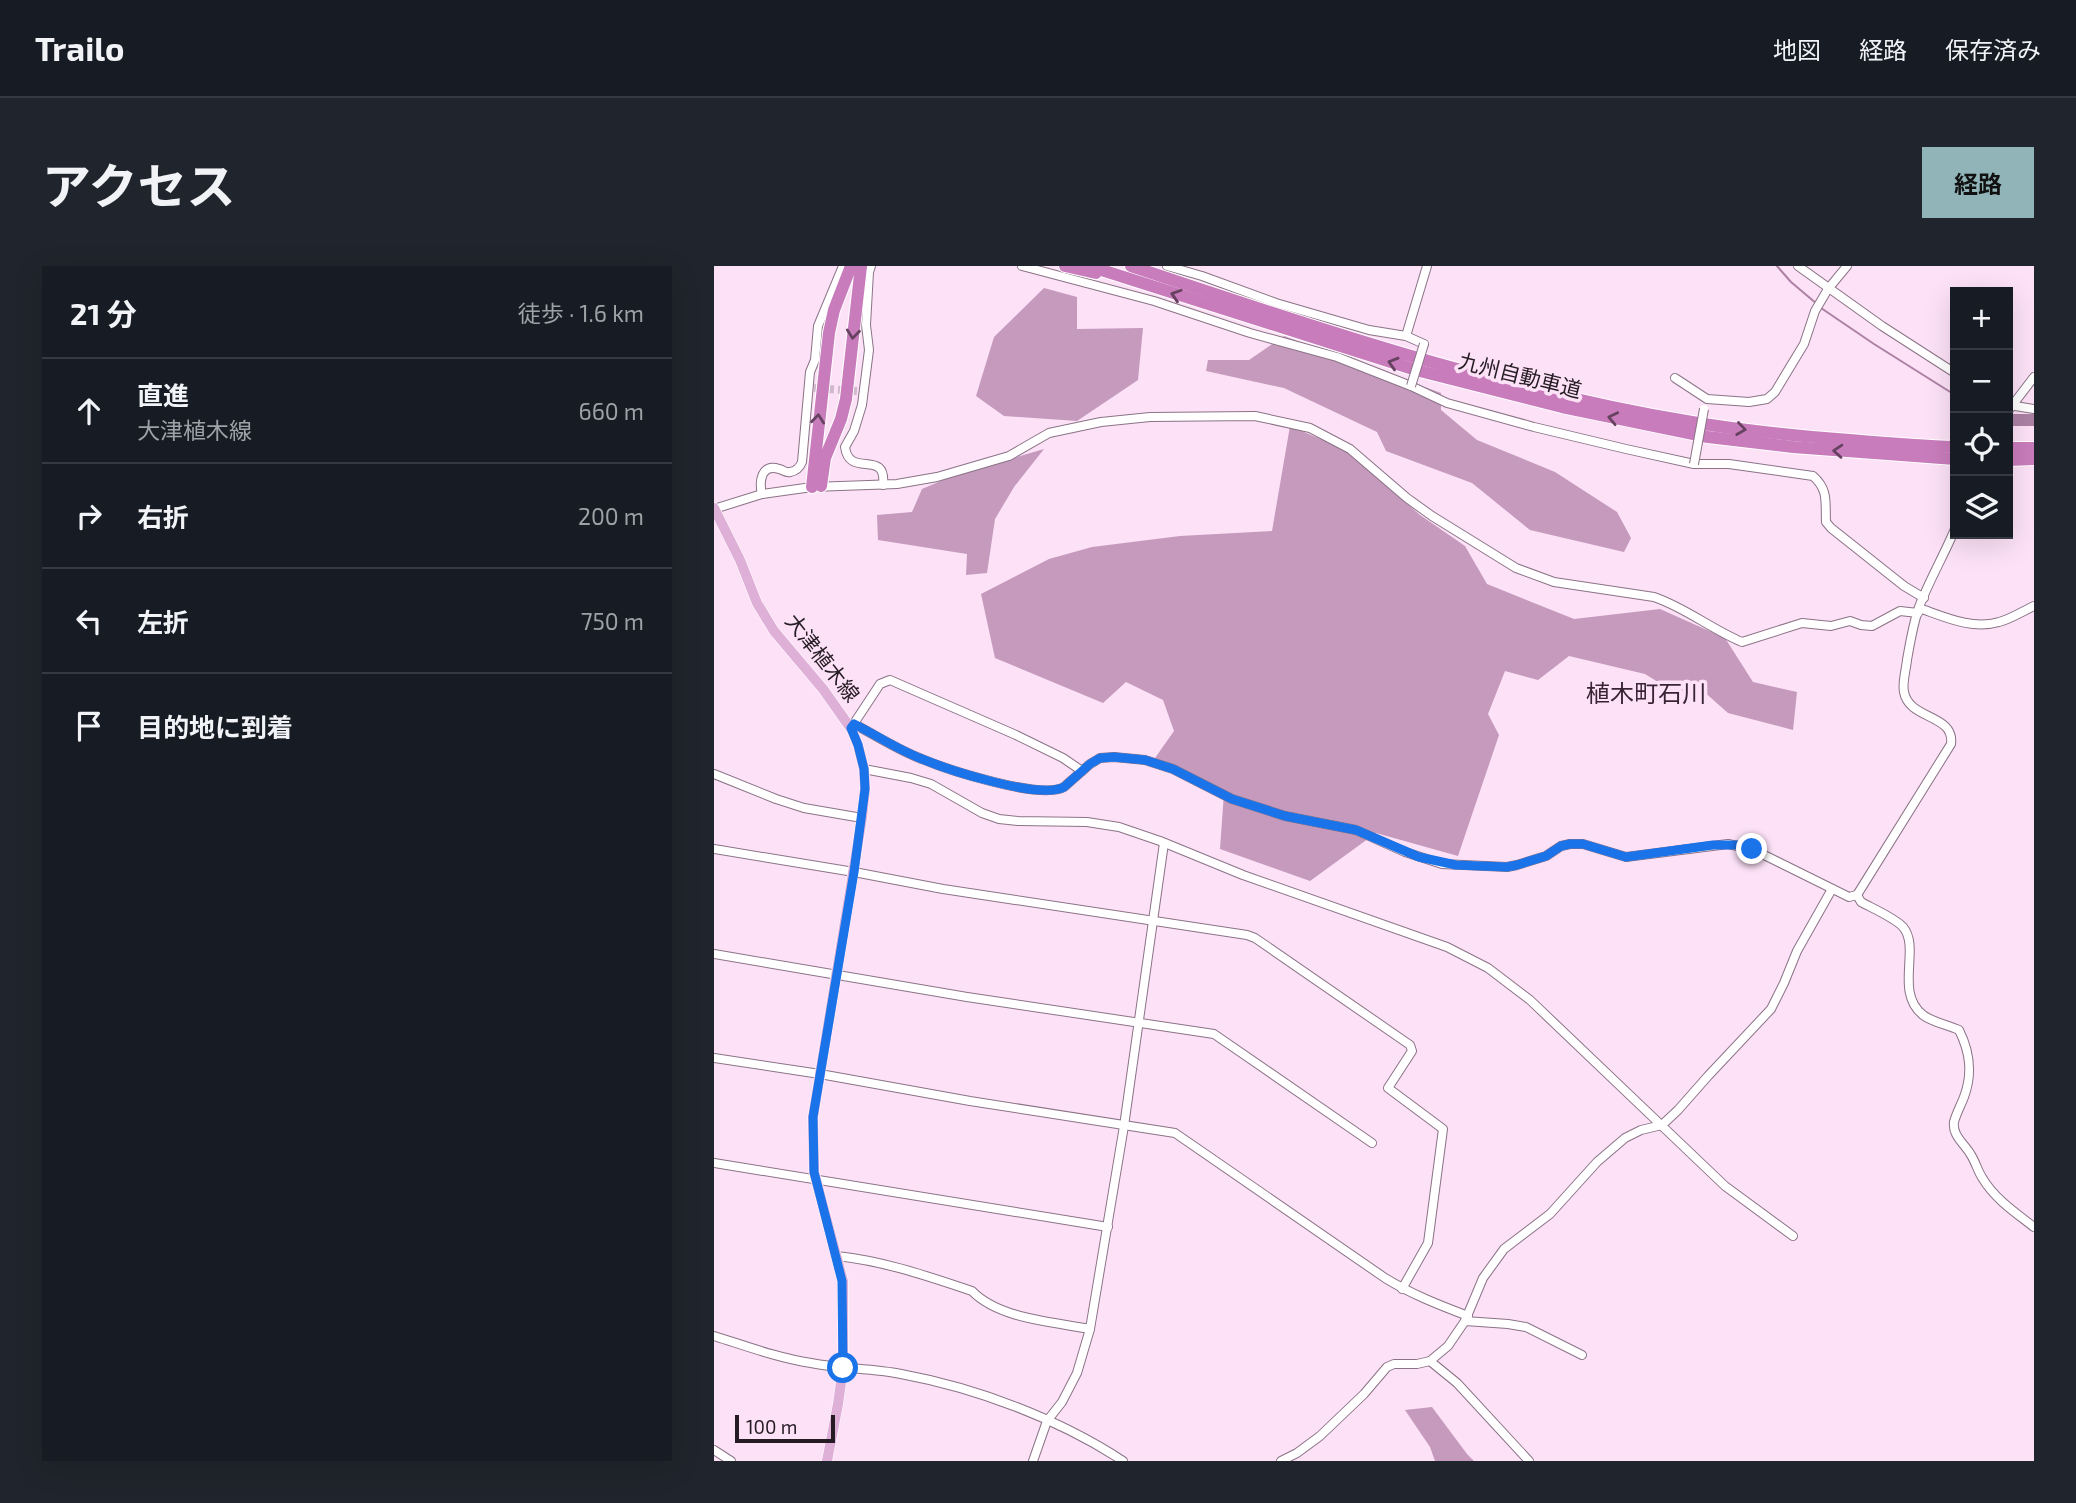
<!DOCTYPE html>
<html lang="ja">
<head>
<meta charset="utf-8">
<style>
  :root { --surface:#171b24; --page:#20242c; --text:#f1f3f6; --muted:#9ea1a6; --line:#363941; --accent:#90b4b8 }
  body { margin:0; font-family:"Exo 2","Noto Sans JP",sans-serif; background:var(--page); color:var(--text) }
  .controls { position:absolute; right:21px; top:21px; display:grid; overflow:hidden; border-radius:0px; box-shadow:0 7px 28px #0002 }
  .controls button { width:63px; height:63px; display:grid; place-items:center; padding:0; border:0; border-bottom:2px solid var(--line); background:var(--surface); color:var(--text); font:35px sans-serif }
  .scale { position:absolute; left:21px; bottom:18px; width:100px; box-sizing:border-box; padding-left:7px; border:4px solid #241b23; border-top:0; font-size:19px; line-height:24px; white-space:nowrap; color:#241b23; -webkit-text-stroke:5px #fce1f7; paint-order:stroke }
  .stop { position:absolute; width:21px; height:21px; margin:-16px; border:5px solid #1a73e8; border-radius:50%; background:#fff }
  .stop.end { background:#1a73e8; border-color:#fff; box-shadow:0 2px 7px #0008 }
  .list { margin:0; padding:0; list-style:none }
  h2 { display:flex; justify-content:space-between; align-items:center; height:91px; margin:0; padding:0 28px; font-size:30px }
  h2 small { font-size:23px; font-weight:400; color:var(--muted) }
  .list li { display:grid; grid-template-columns:46px 1fr auto; gap:21px; align-items:center; box-sizing:border-box; height:105px; padding:0 28px; border-top:2px solid var(--line) }
  .list b { display:block; font-size:26px; white-space:nowrap }
  .list p { margin:0; font-size:23px; white-space:nowrap; color:var(--muted) }
  .list em { font-size:23px; font-style:normal; color:var(--muted) }
  .icon { flex:none; width:38px; height:38px; fill:none; stroke:currentColor; stroke-width:2; stroke-linecap:round; stroke-linejoin:round }
  .map { position:relative; flex:none; width:1320px; height:1195px; overflow:hidden; border-radius:0px }
  header { display:flex; align-items:center; gap:42px; box-sizing:border-box; height:98px; padding:0 35px; background:var(--surface); border-bottom:2px solid var(--line) }
  header strong { font-size:33px }
  nav { display:flex; gap:38px; margin-inline-start:auto; font-size:24px }
  .intro { display:flex; align-items:center; justify-content:space-between; box-sizing:border-box; height:168px; padding:0 42px }
  h1 { margin:0; font-size:49px }
  .button { padding:18px 32px; border-radius:0px; background:var(--accent); color:#111; font-size:24px; font-weight:700 }
  main { display:flex; gap:42px; padding:0 42px }
  aside { flex:1; background:var(--surface); border-radius:0px; box-shadow:0 7px 28px #0002 }
  .map>svg:first-child { display:block }
</style>
</head>
<body>
<header>
<strong>Trailo</strong>
<nav><a>地図</a><a>経路</a><a>保存済み</a></nav>
</header>
<div class="intro"><h1>アクセス</h1><a class="button">経路</a></div>
<main>
<aside>
<h2>21 分<small>徒歩 · 1.6 km</small></h2>
<ul class="list">
<li><svg class="icon" aria-label="ahead" viewBox="0 0 24 24"><path d="M12 20V5M6 11l6-6 6 6"/></svg><div><b>直進</b><p>大津植木線</p></div><em>660 m</em></li>
<li><svg class="icon" aria-label="right" viewBox="0 0 24 24"><path d="M7 20v-9h11M14 6l5 5-5 5"/></svg><div><b>右折</b></div><em>200 m</em></li>
<li><svg class="icon" aria-label="left" viewBox="0 0 24 24"><path d="M17 20v-9H6M10 6l-5 5 5 5"/></svg><div><b>左折</b></div><em>750 m</em></li>
<li><svg class="icon" aria-label="arrive" viewBox="0 0 24 24"><path d="M6 21V4h12l-3 4 3 4H6"/></svg><div><b>目的地に到着</b></div></li>
</ul>
</aside>
<div class="map">
<svg width="1320" height="1195" viewBox="0 0 1320 1195">
  <rect width="100%" height="100%" fill="#fce1f7"/>
  <!-- forest -->
  <g fill="#c59abd">
    <path d="M330 22 363 31V63L429 62 424 114 363 155 290 150 262 130 280 71Z"/>
    <path d="M570 70 727 127V144L763 174 841 206 903 246 917 272 910 286 816 264 758 217 672 185 663 166 570 122 492 105 494 94H535Z"/>
    <path d="M576 160 632 184 706 249 751 280 773 318 860 353 946 343 1011 372 1039 416 1083 426 1079 464 1014 447 979 416 965 429 931 408 855 390 824 414 791 405 774 448 785 469 744 590 662 567 596 615 506 583 510 527 441 492 460 465 449 434 412 416 389 437 281 392 267 328 335 293 378 281 466 270 558 265Z"/>
    <path d="M330 183 300 221 281 253 273 307 252 309 253 288 164 274 163 249 198 246 208 223 236 211Z"/>
    <path d="M718 1141 753 1188 760 1195H721L716 1181 691 1144Z"/>
  </g>
  <g fill="none" stroke-linecap="round" stroke-linejoin="round">
    <!-- stream -->
    <g stroke="#ac81a4" stroke-width="2">
      <path d="M1063 0 1077 16 1103 38"/>
      <path d="M1107 42 1160 78 1241 129"/>
    </g>
    <!-- river -->
    <path stroke="#ac81a4" stroke-width="12" d="M1294 154H1320"/>
    <!-- minor-tunnel -->
    <path stroke="#d1b9cd" stroke-width="8" stroke-dasharray="8 4" stroke-linecap="butt" d="M100 122 143 125"/>
    <!-- minor casing -->
    <g stroke="#8b7386" stroke-width="10">
      <g id="minor">
        <path d="M157 0 155 6 152 59 155 84 148 139 140 165 131 181C135 213 173 182 169 219"/>
        <path d="M308 0 440 35 536 67 623 91 697 120 733 137 820 161 912 183 980 198H1015L1099 210C1115 224 1111 237 1112 256L1117 262 1190 320 1210 332"/>
        <path d="M453 0 488 10 562 37 655 64 692 70 710 78"/>
        <path d="M1084 0 1168 60 1241 107"/>
        <path d="M692 70 713 0"/>
        <path d="M961 112 993 133 1035 136 1053 133 1061 126 1090 78 1101 45 1114 23 1133 0"/>
        <path d="M1295 139 1320 143"/>
        <path d="M1294 145 1320 111"/>
        <path d="M48 228C45 216 47 197 65 203 70 204 71 207 76 206 82 205 86 201 88 196L96 106 101 94 104 60 129 0"/>
        <path d="M0 243 48 228 98 221 183 218 223 211 295 190 335 167 387 156 436 151 541 150 596 162 636 183 693 232 718 250 802 302 840 316 940 331C972 342 997 363 1028 376L1088 357 1117 360 1136 355 1147 359 1158 360 1186 345 1204 347"/>
        <path d="M1205 342C1231 351 1258 364 1285 356 1297 353 1309 345 1320 340"/>
        <path d="M140 458C163 470 184 484 208 493 234 504 327 534 350 521L376 498 386 492 400 491 431 494 459 503 518 533 571 550 642 564 691 586 728 598 793 601 803 599 832 590 847 580 856 578H869L912 591 1014 578 1038 583 1135 631 1143 629"/>
        <path d="M137 462 166 418 176 414 302 469 349 492 368 505"/>
        <path d="M150 503 197 512 217 518 268 547 285 553 304 555 373 556 405 561 446 575 529 609 733 681 774 702 816 734 1011 920 1079 970"/>
        <path d="M0 508 62 533 90 542 148 552"/>
        <path d="M0 583 140 606 229 623 533 669 541 672 696 779 698 785 674 822 729 863 714 977 688 1023"/>
        <path d="M1143 629 1237 478C1241 448 1195 454 1190 426 1188 417 1192 404 1193 394 1196 377 1199 358 1205 341 1215 315 1230 289 1241 263"/>
        <path d="M1143 629 1147 636C1158 642 1181 652 1189 661 1207 682 1180 726 1209 749 1218 756 1234 759 1245 764 1256 786 1259 807 1250 831 1247 839 1242 848 1240 856 1238 870 1251 878 1257 889 1262 897 1264 906 1269 913 1281 933 1302 947 1320 961"/>
        <path d="M0 688 253 731 500 768 658 877"/>
        <path d="M0 792 106 808 256 835 461 867 671 1012C697 1028 725 1039 754 1050"/>
        <path d="M0 897 394 961"/>
        <path d="M123 990C170 995 213 1010 258 1025 285 1053 340 1056 376 1063"/>
        <path d="M751 1055 794 1058 812 1061 868 1089"/>
        <path d="M0 1070C32 1080 64 1092 97 1097 127 1103 158 1102 187 1108 263 1122 345 1153 409 1195"/>
        <path d="M716 1095 743 1117 815 1195"/>
        <path d="M0 1184 17 1195"/>
        <path d="M319 1195 333 1155 348 1136 363 1107 376 1063 410 860 450 577"/>
        <path d="M567 1195 583 1187 606 1170 650 1128 673 1101 680 1098H703L716 1095 734 1080 751 1055 769 1012 790 983 836 948 883 896 911 872 927 864 948 859 964 844 994 810 1057 743 1070 717 1083 685 1118 623"/>
      </g>
    </g>
    <!-- major casing -->
    <g stroke="#fff" stroke-width="11">
      <path id="major" d="M0 242 26 294 43 337 60 365 109 423 138 464 144 479 150 503 151 523 148 552 99 851 100 906 129 1015V1102L124 1138 113 1195"/>
    </g>
    <!-- highway casing -->
    <g stroke="#fff" stroke-width="14">
      <g id="highway">
        <path d="M351 0 382 7"/>
        <path d="M375 0 702 104 848 141 994 171 1079 181 1241 193"/>
        <path d="M417 0C601 62 786 124 978 156 1030 165 1083 170 1136 174 1171 177 1206 180 1241 181"/>
        <path d="M1294 182H1320"/>
        <path d="M1294 194 1320 193"/>
        <path d="M107 220 111 192 127 153 132 133 147 0"/>
        <path d="M98 221 115 67 120 44 137 0"/>
      </g>
    </g>
    <!-- minor -->
    <use href="#minor" stroke="#fff" stroke-width="8"/>
    <!-- major -->
    <use href="#major" stroke="#dfb0d7" stroke-width="10"/>
    <!-- highway -->
    <use href="#highway" stroke="#c97cbc" stroke-width="12"/>
    <!-- minor-bridge casing -->
    <g stroke="#8b7386" stroke-width="10" stroke-linecap="butt">
      <g id="minor-bridge">
        <path d="M697 120 710 78"/>
        <path d="M980 198 990 143"/>
      </g>
    </g>
    <!-- minor-bridge -->
    <use href="#minor-bridge" stroke="#fff" stroke-width="8"/>
  </g>
  <!-- one-way arrows -->
  <defs><path id="oneway-chevron" d="M-2-3.5L2.5 0L-2 3.5" fill="none" stroke-width="1.6" stroke-linecap="round" stroke-linejoin="round" transform="scale(1.75)"/></defs>
  <g stroke="#664260">
    <use href="#oneway-chevron" transform="translate(462 29) rotate(-162)"/>
    <use href="#oneway-chevron" transform="translate(139 68) rotate(96)"/>
    <use href="#oneway-chevron" transform="translate(679 97) rotate(-163)"/>
    <use href="#oneway-chevron" transform="translate(899 152) rotate(-168)"/>
    <use href="#oneway-chevron" transform="translate(104 153) rotate(-84)"/>
    <use href="#oneway-chevron" transform="translate(1027 163) rotate(8)"/>
    <use href="#oneway-chevron" transform="translate(1124 185) rotate(-176)"/>
  </g>
  <g fill="none" stroke-linecap="round" stroke-linejoin="round">
    <!-- route -->
    <path stroke="#1a73e8" stroke-width="9" d="M129 1102 128 1015 100 906 99 851 140 606 151 523 150 503 144 479 137 462 140 458C162 469 184 484 208 493 235 504 326 534 350 521L376 498 386 492 400 491 431 494 459 503 518 533 571 550 642 564 705 591 742 599 793 601 803 599 832 590 847 580 856 578H869L912 591 999 579H1028L1038 583"/>
  </g>
  <g text-anchor="middle" stroke-width="7" stroke-linejoin="round" paint-order="stroke">
    <!-- street labels -->
    <g font-size="21" fill="#241b23" stroke="#fce1f7">
      <text transform="translate(806 110) rotate(14)" y="7">九州自動車道</text>
      <text transform="translate(108 392) rotate(52)" y="7">大津植木線</text>
    </g>
    <!-- quarter labels -->
    <g font-size="24" fill="#382434" stroke="#fce1f7">
      <text x="932" y="436">植木町石川</text>
    </g>
  </g>
</svg>
<div class="controls">
<button>+</button>
<button>−</button>
<button><svg class="icon" aria-label="locate" viewBox="0 0 24 24"><circle cx="12" cy="12" r="6"/><path d="M12 2v4M12 18v4M2 12h4M18 12h4"/></svg></button>
<button><svg class="icon" aria-label="layers" viewBox="0 0 24 24"><path d="M12 4l9 5-9 5-9-5zM3 14l9 5 9-5"/></svg></button>
</div>
<div class="scale">100 m</div>
<div class="stop" style="left:129px;top:1102px"></div>
<div class="stop end" style="left:1038px;top:583px"></div>
</div>
</main>
</body>
</html>
